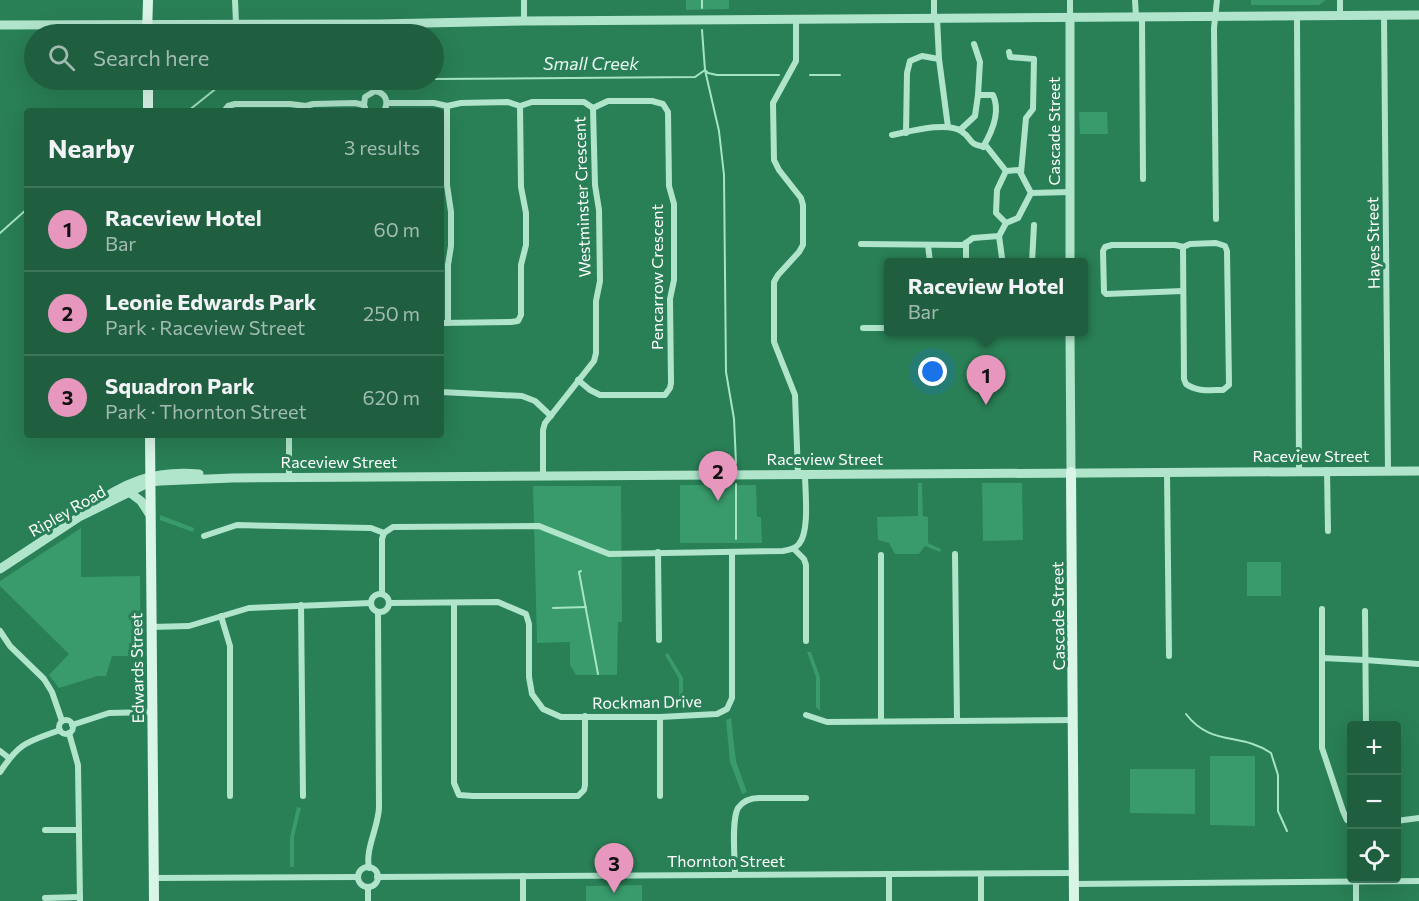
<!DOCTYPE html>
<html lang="en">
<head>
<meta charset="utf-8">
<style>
  :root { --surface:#1f5f40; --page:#276547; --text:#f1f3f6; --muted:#a1bbb1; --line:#3c7459; --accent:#e797bd }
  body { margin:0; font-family:Commissioner,sans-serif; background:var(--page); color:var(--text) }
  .controls { position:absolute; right:18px; bottom:18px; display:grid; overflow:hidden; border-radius:6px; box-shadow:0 6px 24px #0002 }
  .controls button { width:54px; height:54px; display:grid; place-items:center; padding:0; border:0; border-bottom:2px solid var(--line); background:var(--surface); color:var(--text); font:30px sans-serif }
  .you { position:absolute; left:933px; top:372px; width:21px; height:21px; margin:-15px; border:4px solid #fff; border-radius:50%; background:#1a73e8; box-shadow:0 0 0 9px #1a73e833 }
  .badge { display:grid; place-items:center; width:39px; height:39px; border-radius:50%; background:var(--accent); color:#111; font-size:20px; font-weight:700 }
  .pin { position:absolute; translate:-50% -50px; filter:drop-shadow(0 2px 3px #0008) }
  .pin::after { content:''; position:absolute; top:32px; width:21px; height:18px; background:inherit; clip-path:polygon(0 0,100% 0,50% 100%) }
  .popup { position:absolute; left:884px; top:258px; width:204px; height:78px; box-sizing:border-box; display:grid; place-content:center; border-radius:6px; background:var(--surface); filter:drop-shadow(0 2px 4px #0005); font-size:20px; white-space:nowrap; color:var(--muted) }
  .popup b { font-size:22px; color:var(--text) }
  .popup::after { content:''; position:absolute; left:50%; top:100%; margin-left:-12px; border:12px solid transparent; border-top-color:var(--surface) }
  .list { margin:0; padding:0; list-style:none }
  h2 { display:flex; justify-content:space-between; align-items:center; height:78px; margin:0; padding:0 24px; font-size:26px }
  h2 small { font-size:20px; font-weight:400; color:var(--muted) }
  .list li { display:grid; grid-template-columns:39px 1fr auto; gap:18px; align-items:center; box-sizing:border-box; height:84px; padding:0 24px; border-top:2px solid var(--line) }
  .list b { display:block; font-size:22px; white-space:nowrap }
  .list p { margin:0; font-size:20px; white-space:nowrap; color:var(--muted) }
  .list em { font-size:20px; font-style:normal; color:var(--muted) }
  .icon { flex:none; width:33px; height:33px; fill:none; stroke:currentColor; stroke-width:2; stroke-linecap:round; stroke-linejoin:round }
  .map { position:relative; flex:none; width:1419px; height:901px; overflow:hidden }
  .search { position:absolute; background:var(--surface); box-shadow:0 6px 24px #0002; left:24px; top:24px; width:420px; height:66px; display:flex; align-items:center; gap:15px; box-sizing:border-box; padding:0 21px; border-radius:33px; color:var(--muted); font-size:22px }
  .panel { position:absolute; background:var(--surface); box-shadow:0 6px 24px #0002; left:24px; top:108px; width:420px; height:330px; border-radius:6px }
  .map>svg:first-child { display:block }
</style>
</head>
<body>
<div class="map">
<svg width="1419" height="901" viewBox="0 0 1419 901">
  <rect width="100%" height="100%" fill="#297f56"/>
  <!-- green -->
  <g fill="#399a6b">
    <path d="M686 0H729V9L686 10Z"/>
    <path d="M1251 0H1326L1319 5H1251Z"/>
    <path d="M1079 112H1107L1108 134H1080Z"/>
    <path d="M918 483H922L923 516 928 517V543L941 549 940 552 925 546 919 554H895L889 543 878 540 877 517 918 516Z"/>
    <path d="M982 483H1022L1023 540 983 541Z"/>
    <path d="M680 485H756L757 517H761L762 543H680Z"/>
    <path d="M533 486H621L622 622H618L617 675H576L570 665V642L537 643Z"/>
    <path d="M160 515 194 528 193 532 160 520Z"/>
    <path d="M81 528V577L140 576 141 656H112L106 676H98L59 688 49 675 69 654 0 586V581Z"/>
    <rect x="1247" y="562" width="34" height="34"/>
    <path d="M807 652H811L820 677V711L816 707V677Z"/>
    <path d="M668 653 683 678V701H679V679L665 655Z"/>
    <path d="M731 718 736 761 747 792 742 794 730 762 726 720Z"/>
    <path d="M1210 756H1255V826L1210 825Z"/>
    <path d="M1130 769H1195V814L1130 813Z"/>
    <path d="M297 807 301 808 294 837V867H290V837Z"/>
    <path d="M642 885V901H586V886Z"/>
  </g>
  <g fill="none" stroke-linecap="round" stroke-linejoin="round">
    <!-- stream -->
    <g stroke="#a4e5c5" stroke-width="2">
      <path d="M702 8V0"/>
      <path d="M705 70 719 131 724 175 726 372 734 419 736 463"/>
      <path d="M705 70 708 73 717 75H779"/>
      <path d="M810 75H840"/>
      <path d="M434 79 695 77 705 70 702 30"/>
      <path d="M188 111 223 83 229 81 333 80"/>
      <path d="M0 233 27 209"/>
      <path d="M736 539V484"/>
      <path d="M581 571 579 572 598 674"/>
      <path d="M553 608 586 607"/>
      <path d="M1186 714C1211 747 1241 732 1271 753L1278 775V811L1287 831"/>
    </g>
    <!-- minor -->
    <g stroke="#b0e5cb" stroke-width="6">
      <path d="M235 0 236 23"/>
      <path d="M524 0V21"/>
      <path d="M934 0V18"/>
      <path d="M1135 0 1136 17"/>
      <path d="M1340 0V15"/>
      <path d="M1384 15 1388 470"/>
      <path d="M1297 16 1299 471"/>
      <path d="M1142 17 1143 179"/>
      <path d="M937 18 939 59 948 127"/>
      <path d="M1070 18V0"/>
      <path d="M796 19V61L773 103 774 160 779 170 801 198 803 205V245L799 252 778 275 774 282V342L795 395 798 474"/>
      <path d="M377 34V24"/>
      <path d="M1009 52 1010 57 1034 59 1033 109 1026 118 1021 173"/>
      <path d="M375 91 376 80"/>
      <path d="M978 95H993C1001 112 992 132 983 147"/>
      <path d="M387 103H434L447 106 461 103 508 102 520 106 532 102H584L593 108 595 185 599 210 600 281 596 301V353L594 361 545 423 543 430V477"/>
      <path d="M447 106V185L451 212V246L448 265V323"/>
      <path d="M224 111 228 106 235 104H290L306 106 313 104 355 103 364 105"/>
      <path d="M366 111 364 105 365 97 375 91C386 93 389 102 384 111"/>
      <path d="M960 130 975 116 978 95 980 62 974 44"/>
      <path d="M906 133 907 73 910 61 922 56 939 59"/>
      <path d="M892 135C908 132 947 121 961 131 975 140 965 144 987 147L1006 171"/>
      <path d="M1031 193 1019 170 1006 171 997 190 996 213 1006 223 1018 218 1031 193 1070 192"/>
      <path d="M1216 219 1214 28 1217 0"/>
      <path d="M999 236 1002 258 1004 262"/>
      <path d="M966 243V262"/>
      <path d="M1216 243 1225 246 1227 251 1229 385 1223 390C1210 390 1197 392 1186 384L1184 379 1183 247 1190 244Z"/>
      <path d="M861 244 963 245 973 238 999 236 1006 223"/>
      <path d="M928 245 930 262"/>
      <path d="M1032 262 1034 225"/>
      <path d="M1183 291 1106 294 1104 292 1103 251 1105 247 1112 245H1175L1183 247"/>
      <path d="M441 323 511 322 518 321 521 315V265L526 245V213L521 187 520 106"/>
      <path d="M863 328H888"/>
      <path d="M578 380 590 390 600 395H665L670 388 671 383 670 299 674 280V204L669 186 668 112 663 104 652 101H608L593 108"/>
      <path d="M441 392 522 396 535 401 551 416"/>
      <path d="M289 435V478"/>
      <path d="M1327 470 1328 531"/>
      <path d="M1167 472 1169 656"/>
      <path d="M204 536 237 525 371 528 384 533"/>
      <path d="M794 549 804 559 806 565V641"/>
      <path d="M658 552 659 640"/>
      <path d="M955 554 957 720"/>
      <path d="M881 555V721"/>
      <circle cx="380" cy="603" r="9"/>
      <path d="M382 594V539L384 533 393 527 539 526 609 554 783 551C789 550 795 549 799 544 810 531 805 491 805 474"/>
      <path d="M390 603 498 602 526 614 529 624V677L532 694 543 709 561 717H660L717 714 727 709 732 698V552"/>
      <path d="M454 603V783L459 795 473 796H578L584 790 585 785V716"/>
      <path d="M301 605 303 796"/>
      <path d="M1322 609V748L1343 811 1347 820 1352 823"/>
      <path d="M1365 611 1366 726"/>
      <path d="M221 616 230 646V796"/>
      <path d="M151 627 189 626 249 608 371 603"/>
      <path d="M0 631 10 646 44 679 52 692 62 721"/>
      <path d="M1322 658 1365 660 1419 664"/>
      <path d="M806 715 827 722 1073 720"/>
      <circle cx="66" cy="727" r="7"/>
      <path d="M72 725 109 713 152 712"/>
      <path d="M69 733 78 765 80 901"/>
      <path d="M0 751 9 758"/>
      <path d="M0 772C20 742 27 742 60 730"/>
      <path d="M660 796V717"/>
      <path d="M1396 821 1419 818"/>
      <path d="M45 830H79"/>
      <circle cx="368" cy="877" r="10"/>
      <path d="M369 868C365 849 378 828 379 808L378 612"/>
      <path d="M735 874C735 859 731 821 738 808 743 801 751 798 759 798H806"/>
      <path d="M981 874V901"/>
      <path d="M889 875V901"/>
      <path d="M523 876V901"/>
      <path d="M377 877 1074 873"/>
      <path d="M154 878 358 877"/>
      <path d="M1356 881V901"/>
      <path d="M1074 884 1419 881"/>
      <path d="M368 887V901"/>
      <path d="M45 898 80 897"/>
    </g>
    <!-- tertiary -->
    <g stroke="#b0e5cb" stroke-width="9">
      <path d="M1070 18V262"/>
      <path d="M0 25 377 24 524 21 1419 15"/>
      <path d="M1070 332 1071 472"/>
      <path d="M129 492 141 501 150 515"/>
      <path d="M88 510C122 482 155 470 199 474"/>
      <path d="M0 569 79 517 150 482 160 481 232 478 1419 471"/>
    </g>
    <!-- secondary -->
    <g stroke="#d9f5e8" stroke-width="10">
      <path d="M147 34 148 0"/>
      <path d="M148 80V111"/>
      <path d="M150 435 154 901"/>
      <path d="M1071 472 1074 901"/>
    </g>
  </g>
  <g text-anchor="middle" stroke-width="6" stroke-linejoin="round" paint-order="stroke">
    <!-- street labels -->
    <g font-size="16" fill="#fff" stroke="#297f56">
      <text transform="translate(1054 131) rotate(-90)" y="6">Cascade Street</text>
      <text transform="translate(582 197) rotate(-92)" y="6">Westminster Crescent</text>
      <text transform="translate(1373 243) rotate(-91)" y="6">Hayes Street</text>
      <text transform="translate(657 277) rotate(-90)" y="6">Pencarrow Crescent</text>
      <text x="1311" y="462">Raceview Street</text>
      <text x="825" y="465">Raceview Street</text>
      <text x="339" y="468">Raceview Street</text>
      <text transform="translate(67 511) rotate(-30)" y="6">Ripley Road</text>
      <text transform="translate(1058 616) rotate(-91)" y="6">Cascade Street</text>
      <text transform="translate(137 668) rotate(-91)" y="6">Edwards Street</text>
      <text transform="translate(647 702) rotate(-1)" y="6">Rockman Drive</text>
      <text x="726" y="867">Thornton Street</text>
    </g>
    <!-- water labels -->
    <g font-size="18" font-style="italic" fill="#e7f9f0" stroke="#297f56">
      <text x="591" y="70">Small Creek</text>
    </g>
  </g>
</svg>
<div class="controls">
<button>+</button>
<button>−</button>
<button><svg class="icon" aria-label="locate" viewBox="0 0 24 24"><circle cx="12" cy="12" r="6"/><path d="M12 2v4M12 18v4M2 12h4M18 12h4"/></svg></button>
</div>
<div class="you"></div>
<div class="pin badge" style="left:986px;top:405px">1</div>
<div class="popup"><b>Raceview Hotel</b>Bar</div>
<div class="pin badge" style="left:718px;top:501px">2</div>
<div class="pin badge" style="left:614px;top:893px">3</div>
<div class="search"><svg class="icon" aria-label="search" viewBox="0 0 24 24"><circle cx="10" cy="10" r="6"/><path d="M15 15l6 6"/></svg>Search here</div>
<section class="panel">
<h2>Nearby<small>3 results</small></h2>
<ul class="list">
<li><span class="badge">1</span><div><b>Raceview Hotel</b><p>Bar</p></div><em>60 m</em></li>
<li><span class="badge">2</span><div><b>Leonie Edwards Park</b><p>Park · Raceview Street</p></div><em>250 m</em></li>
<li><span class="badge">3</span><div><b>Squadron Park</b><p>Park · Thornton Street</p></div><em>620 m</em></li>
</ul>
</section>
</div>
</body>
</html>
